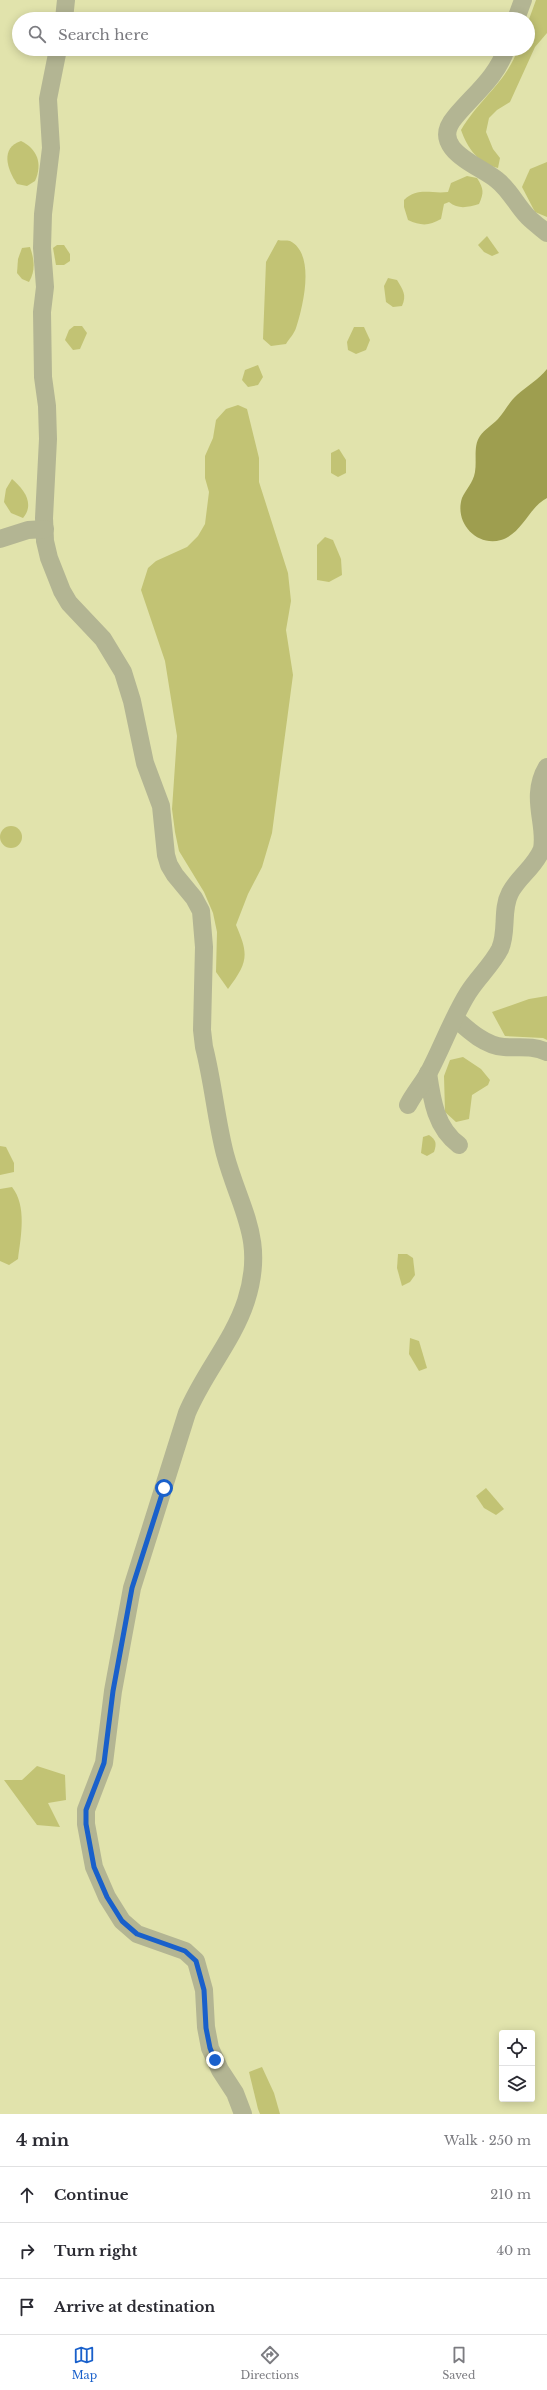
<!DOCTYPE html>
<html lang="en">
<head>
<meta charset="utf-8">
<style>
  :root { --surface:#fff; --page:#f7f7f7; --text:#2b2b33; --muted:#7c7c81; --line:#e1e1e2; --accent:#1960cb }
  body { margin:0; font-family:"Libre Baskerville",serif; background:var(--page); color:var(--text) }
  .controls { position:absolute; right:12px; bottom:12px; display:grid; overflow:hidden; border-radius:4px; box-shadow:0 2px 10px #0003 }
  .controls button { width:36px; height:36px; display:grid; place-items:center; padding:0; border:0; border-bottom:1px solid var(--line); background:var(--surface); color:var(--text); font:20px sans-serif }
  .stop { position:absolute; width:12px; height:12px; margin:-9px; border:3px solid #1960cb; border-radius:50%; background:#fff }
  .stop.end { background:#1960cb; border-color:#fff; box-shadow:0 1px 4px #0008 }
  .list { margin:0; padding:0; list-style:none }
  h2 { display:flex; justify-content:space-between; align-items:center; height:52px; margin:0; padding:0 16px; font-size:17px }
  h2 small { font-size:13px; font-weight:400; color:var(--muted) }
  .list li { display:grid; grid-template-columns:26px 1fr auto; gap:12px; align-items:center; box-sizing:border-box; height:56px; padding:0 16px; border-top:1px solid var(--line) }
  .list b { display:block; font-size:15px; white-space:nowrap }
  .list em { font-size:13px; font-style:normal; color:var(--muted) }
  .icon { flex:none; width:22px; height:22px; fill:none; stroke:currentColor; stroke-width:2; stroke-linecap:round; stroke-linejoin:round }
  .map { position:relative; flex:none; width:547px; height:2114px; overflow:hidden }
  .search { position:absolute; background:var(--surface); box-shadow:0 2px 10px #0003; left:12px; right:12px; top:12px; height:44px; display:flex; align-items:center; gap:10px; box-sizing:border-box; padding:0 14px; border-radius:22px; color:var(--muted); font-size:15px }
  .sheet { height:220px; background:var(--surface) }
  nav { display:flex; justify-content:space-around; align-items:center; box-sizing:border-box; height:56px; border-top:1px solid var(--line); background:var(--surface); font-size:11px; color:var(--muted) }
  nav a { display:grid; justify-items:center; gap:2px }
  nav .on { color:var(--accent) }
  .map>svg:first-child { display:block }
</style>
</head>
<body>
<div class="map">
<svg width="547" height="2114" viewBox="0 0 547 2114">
  <rect width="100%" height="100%" fill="#eef0d9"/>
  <!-- green -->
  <path fill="#e1e3ac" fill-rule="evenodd" d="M0 0H547V2114H0ZM19 19H528V49H19ZM502 2033H532V2099H502Z"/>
  <!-- forest -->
  <g fill="#c2c374">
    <path d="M536 0H547V33L535 47 510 102 497 110 489 118 486 132 493 149 500 158 498 168C478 163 468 149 461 130 480 98 505 84 518 49H528V22Z"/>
    <path d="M21 141C37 149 43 163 35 181L27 186 17 184C7 169 0 148 21 141Z"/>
    <path d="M547 162V217L535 212 522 187 530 169Z"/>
    <path d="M467 176 477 178C484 189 484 193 479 204 468 207 459 210 449 202L444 204 441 219C429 226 421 226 408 220L404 207V200C418 187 430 194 448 192L451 183Z"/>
    <path d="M487 236 499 253 492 256 484 252 478 245Z"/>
    <path d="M278 240C281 241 287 240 290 241 316 254 303 307 296 328 294 334 289 339 286 344L271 346 263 339 266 262Z"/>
    <path d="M57 245H64L70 254V261L64 265H56L53 248Z"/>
    <path d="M30 247C34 259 36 270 29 282L22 279 17 273 18 259 22 248Z"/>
    <path d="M388 278 397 280C403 290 407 295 402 306L393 307 386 302 384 286Z"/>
    <path d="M74 326H82L87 333 80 349 73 350 65 340 69 330Z"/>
    <path d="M354 327H364L370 340 366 350 356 354 348 350 347 342Z"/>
    <path d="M258 365 263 377 258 385 248 387 242 380 245 370Z"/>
    <path d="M238 405 247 409 259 458V482L288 573 291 601 286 630 293 675 272 833 262 867 248 894 236 925C249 955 248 962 228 989L216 972 217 932 213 913 204 892 179 851 175 832 172 809 177 736 165 661 141 590 148 568 156 561 187 547 198 536 205 524 209 492 205 478V456L213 438 216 420 226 409Z"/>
    <path d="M339 449 346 460V473L338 477 331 473V453Z"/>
    <path d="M12 479C24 489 35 504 23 518L11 513 4 502 6 489Z"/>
    <path d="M325 537 333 540 341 559 342 575 329 582 317 580V545Z"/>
    <circle cx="11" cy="837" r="11"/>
    <path d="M547 996V1040L543 1038 505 1036 492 1012 529 999Z"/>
    <path d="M463 1057 481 1069 490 1080 488 1085 472 1095 469 1119 456 1122 445 1112 444 1076 450 1060Z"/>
    <path d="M429 1135C436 1140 437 1143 434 1152L427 1156 421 1153 423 1137Z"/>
    <path d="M0 1146 6 1147 14 1163V1172L0 1175Z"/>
    <path d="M12 1187C27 1206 21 1236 18 1259L9 1265 0 1261V1189Z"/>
    <path d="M398 1254H407L413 1258 415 1275 410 1282 402 1286 397 1268Z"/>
    <path d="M410 1338 419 1341 427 1368 419 1371 409 1354Z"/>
    <path d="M486 1488 504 1509 496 1515 484 1508 476 1496Z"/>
    <path d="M37 1766 65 1775 66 1800 48 1803 60 1827 37 1825 4 1780H22Z"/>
    <path d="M262 2067 274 2093 280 2114H260L258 2109 249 2072Z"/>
  </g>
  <!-- water -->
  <path fill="#9e9e4f" d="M547 369V498C528 508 523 533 501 540 477 547 454 523 462 498 466 489 473 483 475 472 477 460 473 446 480 436 485 429 492 425 498 419 505 411 509 402 517 395 527 386 538 380 547 369Z"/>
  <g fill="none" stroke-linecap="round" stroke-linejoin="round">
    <!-- minor -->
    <g stroke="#b3b593" stroke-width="18">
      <path d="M64 19 66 0"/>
      <path d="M516 19 523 0"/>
      <path d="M58 49 48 99 51 148 43 214 42 248 45 287 42 312 43 377 47 406 48 439 44 518 45 541 49 558 62 591 69 603 103 639 123 672 132 701 145 763 161 806 166 855 169 865 175 875 194 898 201 911 204 947 202 1030 204 1047C213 1082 216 1119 225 1154 240 1210 266 1239 246 1301 233 1341 203 1374 187 1413L132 1588 113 1691 104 1763 86 1810V1824L94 1867 107 1897 122 1921 137 1934 185 1951 196 1961 204 1990 206 2027 210 2048 220 2070 235 2093 243 2114"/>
      <path d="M506 49C497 77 473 95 455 117 428 149 479 165 497 180 510 190 517 206 528 217 534 223 541 228 547 233"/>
      <path d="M0 539 28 530 45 529"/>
      <path d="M456 1019C469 1031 486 1046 504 1047 520 1048 532 1045 547 1052"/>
      <path d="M428 1073C432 1101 436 1128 459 1145"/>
      <path d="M408 1105C414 1093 424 1082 430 1070 443 1045 453 1017 468 993 477 978 492 965 500 949 508 931 501 910 510 893 518 877 535 867 542 849 547 824 529 797 547 767"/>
    </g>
  </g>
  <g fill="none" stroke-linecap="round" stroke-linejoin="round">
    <!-- route -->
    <path stroke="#1960cb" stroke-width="5" d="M164 1488 132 1588 113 1691 104 1763 86 1810V1824L94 1867 107 1897 122 1921 137 1934 185 1951 196 1961 204 1990 206 2028 210 2048 215 2060"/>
  </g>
</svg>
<div class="controls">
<button><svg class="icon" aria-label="locate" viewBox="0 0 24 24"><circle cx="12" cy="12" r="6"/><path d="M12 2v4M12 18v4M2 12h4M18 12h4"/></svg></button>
<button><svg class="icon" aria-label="layers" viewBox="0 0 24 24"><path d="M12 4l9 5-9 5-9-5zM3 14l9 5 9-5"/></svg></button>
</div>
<div class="stop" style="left:164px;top:1488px"></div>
<div class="stop end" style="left:215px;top:2060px"></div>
<div class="search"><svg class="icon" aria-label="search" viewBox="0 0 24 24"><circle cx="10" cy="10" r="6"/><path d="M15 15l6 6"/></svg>Search here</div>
</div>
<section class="sheet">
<h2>4 min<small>Walk · 250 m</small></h2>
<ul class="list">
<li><svg class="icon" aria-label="ahead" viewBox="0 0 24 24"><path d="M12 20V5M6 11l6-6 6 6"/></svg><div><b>Continue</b></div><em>210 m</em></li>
<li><svg class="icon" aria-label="right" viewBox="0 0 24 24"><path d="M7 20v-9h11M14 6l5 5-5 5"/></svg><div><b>Turn right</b></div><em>40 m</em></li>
<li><svg class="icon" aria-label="arrive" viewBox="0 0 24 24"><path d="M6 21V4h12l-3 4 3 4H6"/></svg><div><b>Arrive at destination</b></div></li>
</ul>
</section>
<nav>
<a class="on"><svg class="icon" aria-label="map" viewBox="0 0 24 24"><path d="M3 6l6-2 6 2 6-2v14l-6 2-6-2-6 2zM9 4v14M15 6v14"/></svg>Map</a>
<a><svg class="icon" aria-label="directions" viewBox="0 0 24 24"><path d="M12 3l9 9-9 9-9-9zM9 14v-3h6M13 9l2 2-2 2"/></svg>Directions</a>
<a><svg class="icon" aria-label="saved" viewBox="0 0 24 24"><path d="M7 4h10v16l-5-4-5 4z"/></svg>Saved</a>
</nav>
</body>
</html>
